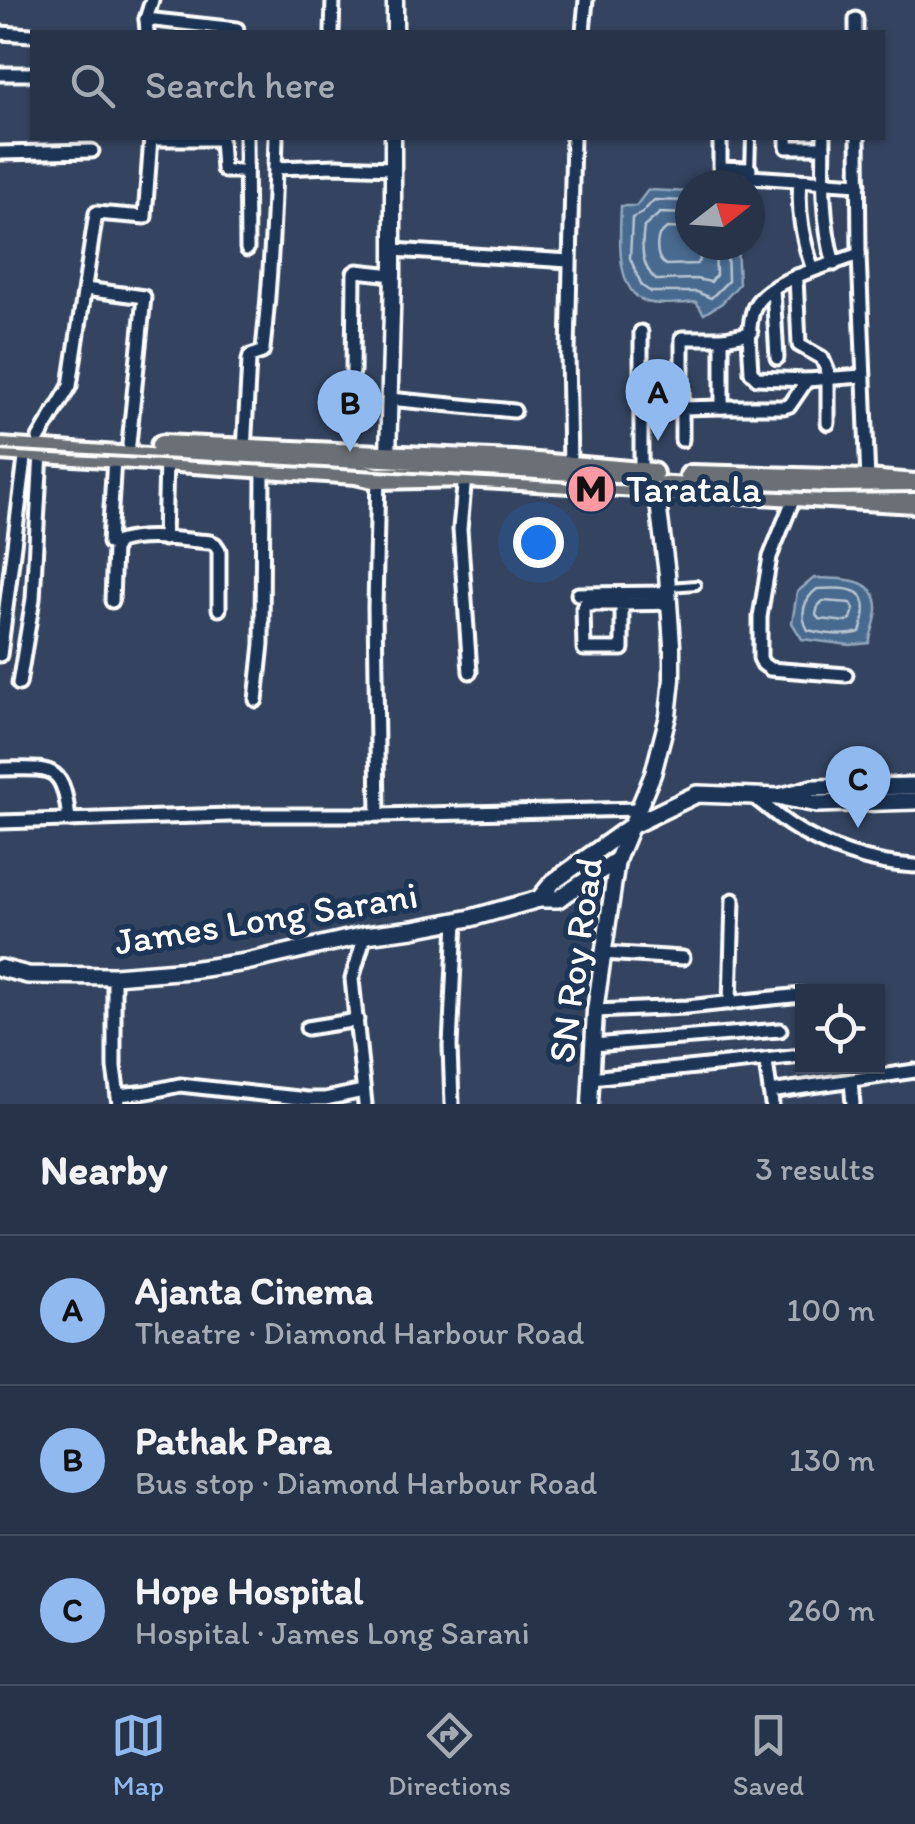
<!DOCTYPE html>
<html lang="en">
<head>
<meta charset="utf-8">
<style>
  :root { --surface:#273348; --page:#2f3b4f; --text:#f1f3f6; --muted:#a4aab4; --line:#434e60; --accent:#90b9f0 }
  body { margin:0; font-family:Itim,sans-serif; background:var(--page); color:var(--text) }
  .controls { position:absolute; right:30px; bottom:30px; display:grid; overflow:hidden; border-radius:0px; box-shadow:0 2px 8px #0004 }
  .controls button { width:90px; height:90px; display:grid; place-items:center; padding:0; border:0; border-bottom:2px solid var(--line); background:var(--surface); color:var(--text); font:50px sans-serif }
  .compass { position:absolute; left:675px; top:170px; width:90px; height:90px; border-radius:50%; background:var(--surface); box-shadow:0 2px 8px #0004; rotate:73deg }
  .you { position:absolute; left:538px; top:542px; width:35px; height:35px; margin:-25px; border:8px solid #fff; border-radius:50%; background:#1a73e8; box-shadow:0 0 0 15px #1a73e833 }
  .badge { display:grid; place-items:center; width:65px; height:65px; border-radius:50%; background:var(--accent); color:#111; font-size:32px; font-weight:700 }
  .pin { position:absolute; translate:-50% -82px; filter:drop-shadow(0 2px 5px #0008) }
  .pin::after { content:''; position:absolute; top:52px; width:35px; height:30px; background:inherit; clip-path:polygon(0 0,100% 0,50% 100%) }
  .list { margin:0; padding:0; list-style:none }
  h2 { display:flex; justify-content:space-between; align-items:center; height:130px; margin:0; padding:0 40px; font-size:42px }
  h2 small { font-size:32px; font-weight:400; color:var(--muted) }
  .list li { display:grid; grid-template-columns:65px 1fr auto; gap:30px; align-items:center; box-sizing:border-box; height:150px; padding:0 40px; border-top:2px solid var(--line) }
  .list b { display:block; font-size:38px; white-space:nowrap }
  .list p { margin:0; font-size:32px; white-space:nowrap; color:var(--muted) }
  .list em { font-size:32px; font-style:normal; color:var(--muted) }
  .icon { flex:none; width:55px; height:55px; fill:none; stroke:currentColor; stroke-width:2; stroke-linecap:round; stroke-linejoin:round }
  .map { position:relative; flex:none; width:915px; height:1104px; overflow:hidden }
  .search { position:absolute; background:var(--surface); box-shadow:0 2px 8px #0004; left:30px; right:30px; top:30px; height:110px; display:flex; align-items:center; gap:25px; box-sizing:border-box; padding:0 35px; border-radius:0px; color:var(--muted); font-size:38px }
  .sheet { height:580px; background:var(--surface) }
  nav { display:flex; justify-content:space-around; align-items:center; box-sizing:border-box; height:140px; border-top:2px solid var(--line); background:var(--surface); font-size:28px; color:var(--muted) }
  nav a { display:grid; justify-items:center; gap:5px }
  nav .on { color:var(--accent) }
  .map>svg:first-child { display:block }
</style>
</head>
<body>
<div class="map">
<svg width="915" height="1104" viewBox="0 0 915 1104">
  <rect width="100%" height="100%" fill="#344460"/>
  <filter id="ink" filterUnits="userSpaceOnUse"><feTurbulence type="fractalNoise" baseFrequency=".01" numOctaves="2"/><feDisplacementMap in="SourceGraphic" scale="20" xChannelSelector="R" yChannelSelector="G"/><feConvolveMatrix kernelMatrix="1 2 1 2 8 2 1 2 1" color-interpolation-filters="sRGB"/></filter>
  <g filter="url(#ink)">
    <!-- water -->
    <g fill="#496b8f" stroke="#92a6bc" stroke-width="2.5">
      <path d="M648 190 690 192V245H737L739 284 722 303 704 314 696 302C684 303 658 306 647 302 614 292 620 232 621 206H636Z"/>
      <path d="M814 578C839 579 879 575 877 611 876 621 871 633 869 643L850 645 802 639 792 623 797 592Z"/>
    </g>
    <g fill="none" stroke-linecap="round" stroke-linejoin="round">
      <!-- shore -->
      <g stroke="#b6c4d2" stroke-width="2.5">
        <path d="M690 201 654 200 642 213 632 218 630 258 642 286 651 292H697L711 298 728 281 727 245"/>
        <path d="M690 214 660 213 644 227C641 247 641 266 656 280L696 279 711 282 716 275 715 245"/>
        <path d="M690 229 667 228 659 235C656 245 656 260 666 265L697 264 700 260V245"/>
        <path d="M817 589C855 587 875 589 860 632 844 637 824 634 808 630 799 615 804 599 817 589Z"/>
        <path d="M823 601 851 603 854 609 851 619 847 622 819 619 816 615 818 606Z"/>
      </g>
      <!-- service casing -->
      <g stroke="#fff" stroke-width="14">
        <g id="service">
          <path d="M750 171 751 138"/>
          <path d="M669 587 696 585"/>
        </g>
      </g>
      <!-- minor casing -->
      <g stroke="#fff" stroke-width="19">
        <g id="minor">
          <path d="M146 19 237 29"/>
          <path d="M856 19V32"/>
          <path d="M147 32 146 19 152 0"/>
          <path d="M332 32 333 0"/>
          <path d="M583 32 586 0"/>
          <path d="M0 33 32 35"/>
          <path d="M0 74H32"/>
          <path d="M246 138 247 249"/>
          <path d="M720 138V168L750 169"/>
          <path d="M787 138V147H824"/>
          <path d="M824 138C823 181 822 222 834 264"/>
          <path d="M858 138 859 254 868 481"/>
          <path d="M151 139H221L223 169 225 171H246"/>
          <path d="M0 153 92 151"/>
          <path d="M275 168 336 166 392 168"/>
          <path d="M750 177 859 184"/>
          <path d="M800 181C797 212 803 240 813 270"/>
          <path d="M393 250 569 261"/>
          <path d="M859 254C832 265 765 280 754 308 747 327 750 352 751 372L757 378 807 380 863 376"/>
          <path d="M796 276 799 345 822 358 828 372V423"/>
          <path d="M85 289 144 297 129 444"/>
          <path d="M773 289 777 358"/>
          <path d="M751 333 724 338 722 343V407H784L790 405 807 380"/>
          <path d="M353 372 354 273 357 271 393 275"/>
          <path d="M389 399 514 411"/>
          <path d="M682 408 722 407"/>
          <path d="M39 438 70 386 96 213 145 217 151 138"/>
          <path d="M682 440V338H724"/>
          <path d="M244 451 249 360 250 356 262 352 263 349C271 279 274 209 276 138"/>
          <path d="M570 466 568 353 573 138"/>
          <path d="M641 473V332"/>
          <path d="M465 476 460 529 470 672"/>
          <path d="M795 495 770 557 760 617V658L763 664 770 669 846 675"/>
          <path d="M164 539 166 460"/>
          <path d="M109 543 114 457"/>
          <path d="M578 594 668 593"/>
          <path d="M112 601 114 548 118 542C147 533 180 540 210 542L215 544 219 550V609"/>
          <path d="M622 604V649H584L583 608 585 604C613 604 641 604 669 603"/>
          <path d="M0 655 26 451"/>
          <path d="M19 684 33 599 41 452"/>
          <path d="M256 700 262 644 263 467"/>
          <path d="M0 769C52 769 63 762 69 820"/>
          <path d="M752 796C765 805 777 816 790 825 826 849 871 864 915 866"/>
          <path d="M378 815 375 607 378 475"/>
          <path d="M0 822 230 815H378L640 809"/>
          <path d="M365 935 352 979 365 1104"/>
          <path d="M602 953 683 958"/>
          <path d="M114 976V1067L119 1104"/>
          <path d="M730 1003 733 900"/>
          <path d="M595 1011 687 1007 802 995"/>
          <path d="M307 1028 357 1020"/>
          <path d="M593 1045 780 1030"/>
          <path d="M766 1062 772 1104"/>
          <path d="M591 1078 802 1056"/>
          <path d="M851 1081 853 1104"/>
          <path d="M770 1092 915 1071"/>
          <path d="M118 1095 147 1092 180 1085 307 1099H325L363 1091"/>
          <path d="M452 1104 450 1046 456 921"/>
        </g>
      </g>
      <!-- tertiary casing -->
      <g stroke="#fff" stroke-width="21">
        <g id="tertiary">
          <path d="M395 32V0"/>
          <path d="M388 456 393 275V138"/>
          <path d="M590 1104 595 1011 617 860 653 774 668 716 672 679V645L667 574 656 487"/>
        </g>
      </g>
      <!-- secondary casing -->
      <g stroke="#fff" stroke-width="22">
        <g id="secondary">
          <path d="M785 798 817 804 915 801"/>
          <path d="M539 899 553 882 631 826 697 794 779 797 813 788 915 786"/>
          <path d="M0 968 28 975 114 976 190 970 246 962 365 935 413 929 471 918 539 899H558L617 860"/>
        </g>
      </g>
      <!-- trunk casing -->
      <g stroke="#fff" stroke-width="28">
        <g id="trunk">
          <path d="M162 446 514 462 652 474"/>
          <path d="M0 449 356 473 378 478 465 476 915 502"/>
          <path d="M691 476 868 481 915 485"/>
        </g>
      </g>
      <!-- service -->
      <use href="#service" stroke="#1d3557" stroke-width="6"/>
      <!-- minor -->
      <use href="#minor" stroke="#1d3557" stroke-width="11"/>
      <!-- tertiary -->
      <use href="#tertiary" stroke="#1d3557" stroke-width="14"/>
      <!-- secondary -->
      <use href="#secondary" stroke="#1d3557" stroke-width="15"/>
      <!-- trunk -->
      <use href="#trunk" stroke="#6b6f75" stroke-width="20"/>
      <!-- rail -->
      <path stroke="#fff" stroke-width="4" d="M0 450 591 483 829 493 915 492"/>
    </g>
  </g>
  <!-- icons -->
  <defs>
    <g id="metro-disc" transform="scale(2.5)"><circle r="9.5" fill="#ff9aa2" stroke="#1d3557"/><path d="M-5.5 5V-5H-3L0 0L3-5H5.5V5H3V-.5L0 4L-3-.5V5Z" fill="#111"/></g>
  </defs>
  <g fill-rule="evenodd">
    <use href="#metro-disc" x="591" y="489"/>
  </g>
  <g text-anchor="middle" stroke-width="10" stroke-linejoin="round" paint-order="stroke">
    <!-- poi labels -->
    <g font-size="38" fill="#fff" stroke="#1d3557" text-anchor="start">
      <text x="626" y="502">Taratala</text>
    </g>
    <!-- street labels -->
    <g font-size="38" fill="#fff" stroke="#1d3557">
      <text transform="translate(266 918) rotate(-9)" y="13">James Long Sarani</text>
      <text transform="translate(575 960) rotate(-82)" y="13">SN Roy Road</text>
    </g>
  </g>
</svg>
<div class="controls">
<button><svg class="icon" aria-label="locate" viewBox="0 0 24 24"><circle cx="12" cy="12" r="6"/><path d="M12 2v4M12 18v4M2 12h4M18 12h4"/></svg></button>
</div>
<svg class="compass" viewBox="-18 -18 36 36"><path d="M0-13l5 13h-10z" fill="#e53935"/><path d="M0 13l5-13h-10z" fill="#a4aab4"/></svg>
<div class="you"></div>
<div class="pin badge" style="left:658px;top:441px">A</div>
<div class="pin badge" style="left:350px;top:452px">B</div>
<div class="pin badge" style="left:858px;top:828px">C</div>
<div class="search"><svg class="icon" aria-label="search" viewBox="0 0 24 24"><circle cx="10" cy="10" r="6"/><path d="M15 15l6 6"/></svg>Search here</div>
</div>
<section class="sheet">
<h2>Nearby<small>3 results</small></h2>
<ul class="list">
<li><span class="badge">A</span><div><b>Ajanta Cinema</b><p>Theatre · Diamond Harbour Road</p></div><em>100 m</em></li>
<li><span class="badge">B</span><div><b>Pathak Para</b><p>Bus stop · Diamond Harbour Road</p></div><em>130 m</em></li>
<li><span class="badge">C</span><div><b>Hope Hospital</b><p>Hospital · James Long Sarani</p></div><em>260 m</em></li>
</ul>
</section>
<nav>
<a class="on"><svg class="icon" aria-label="map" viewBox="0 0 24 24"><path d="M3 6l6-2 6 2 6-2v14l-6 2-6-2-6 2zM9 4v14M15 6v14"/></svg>Map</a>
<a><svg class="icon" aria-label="directions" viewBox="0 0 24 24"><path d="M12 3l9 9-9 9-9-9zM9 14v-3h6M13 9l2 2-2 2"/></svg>Directions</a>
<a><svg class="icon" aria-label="saved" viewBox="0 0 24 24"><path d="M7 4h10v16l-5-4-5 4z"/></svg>Saved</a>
</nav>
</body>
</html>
